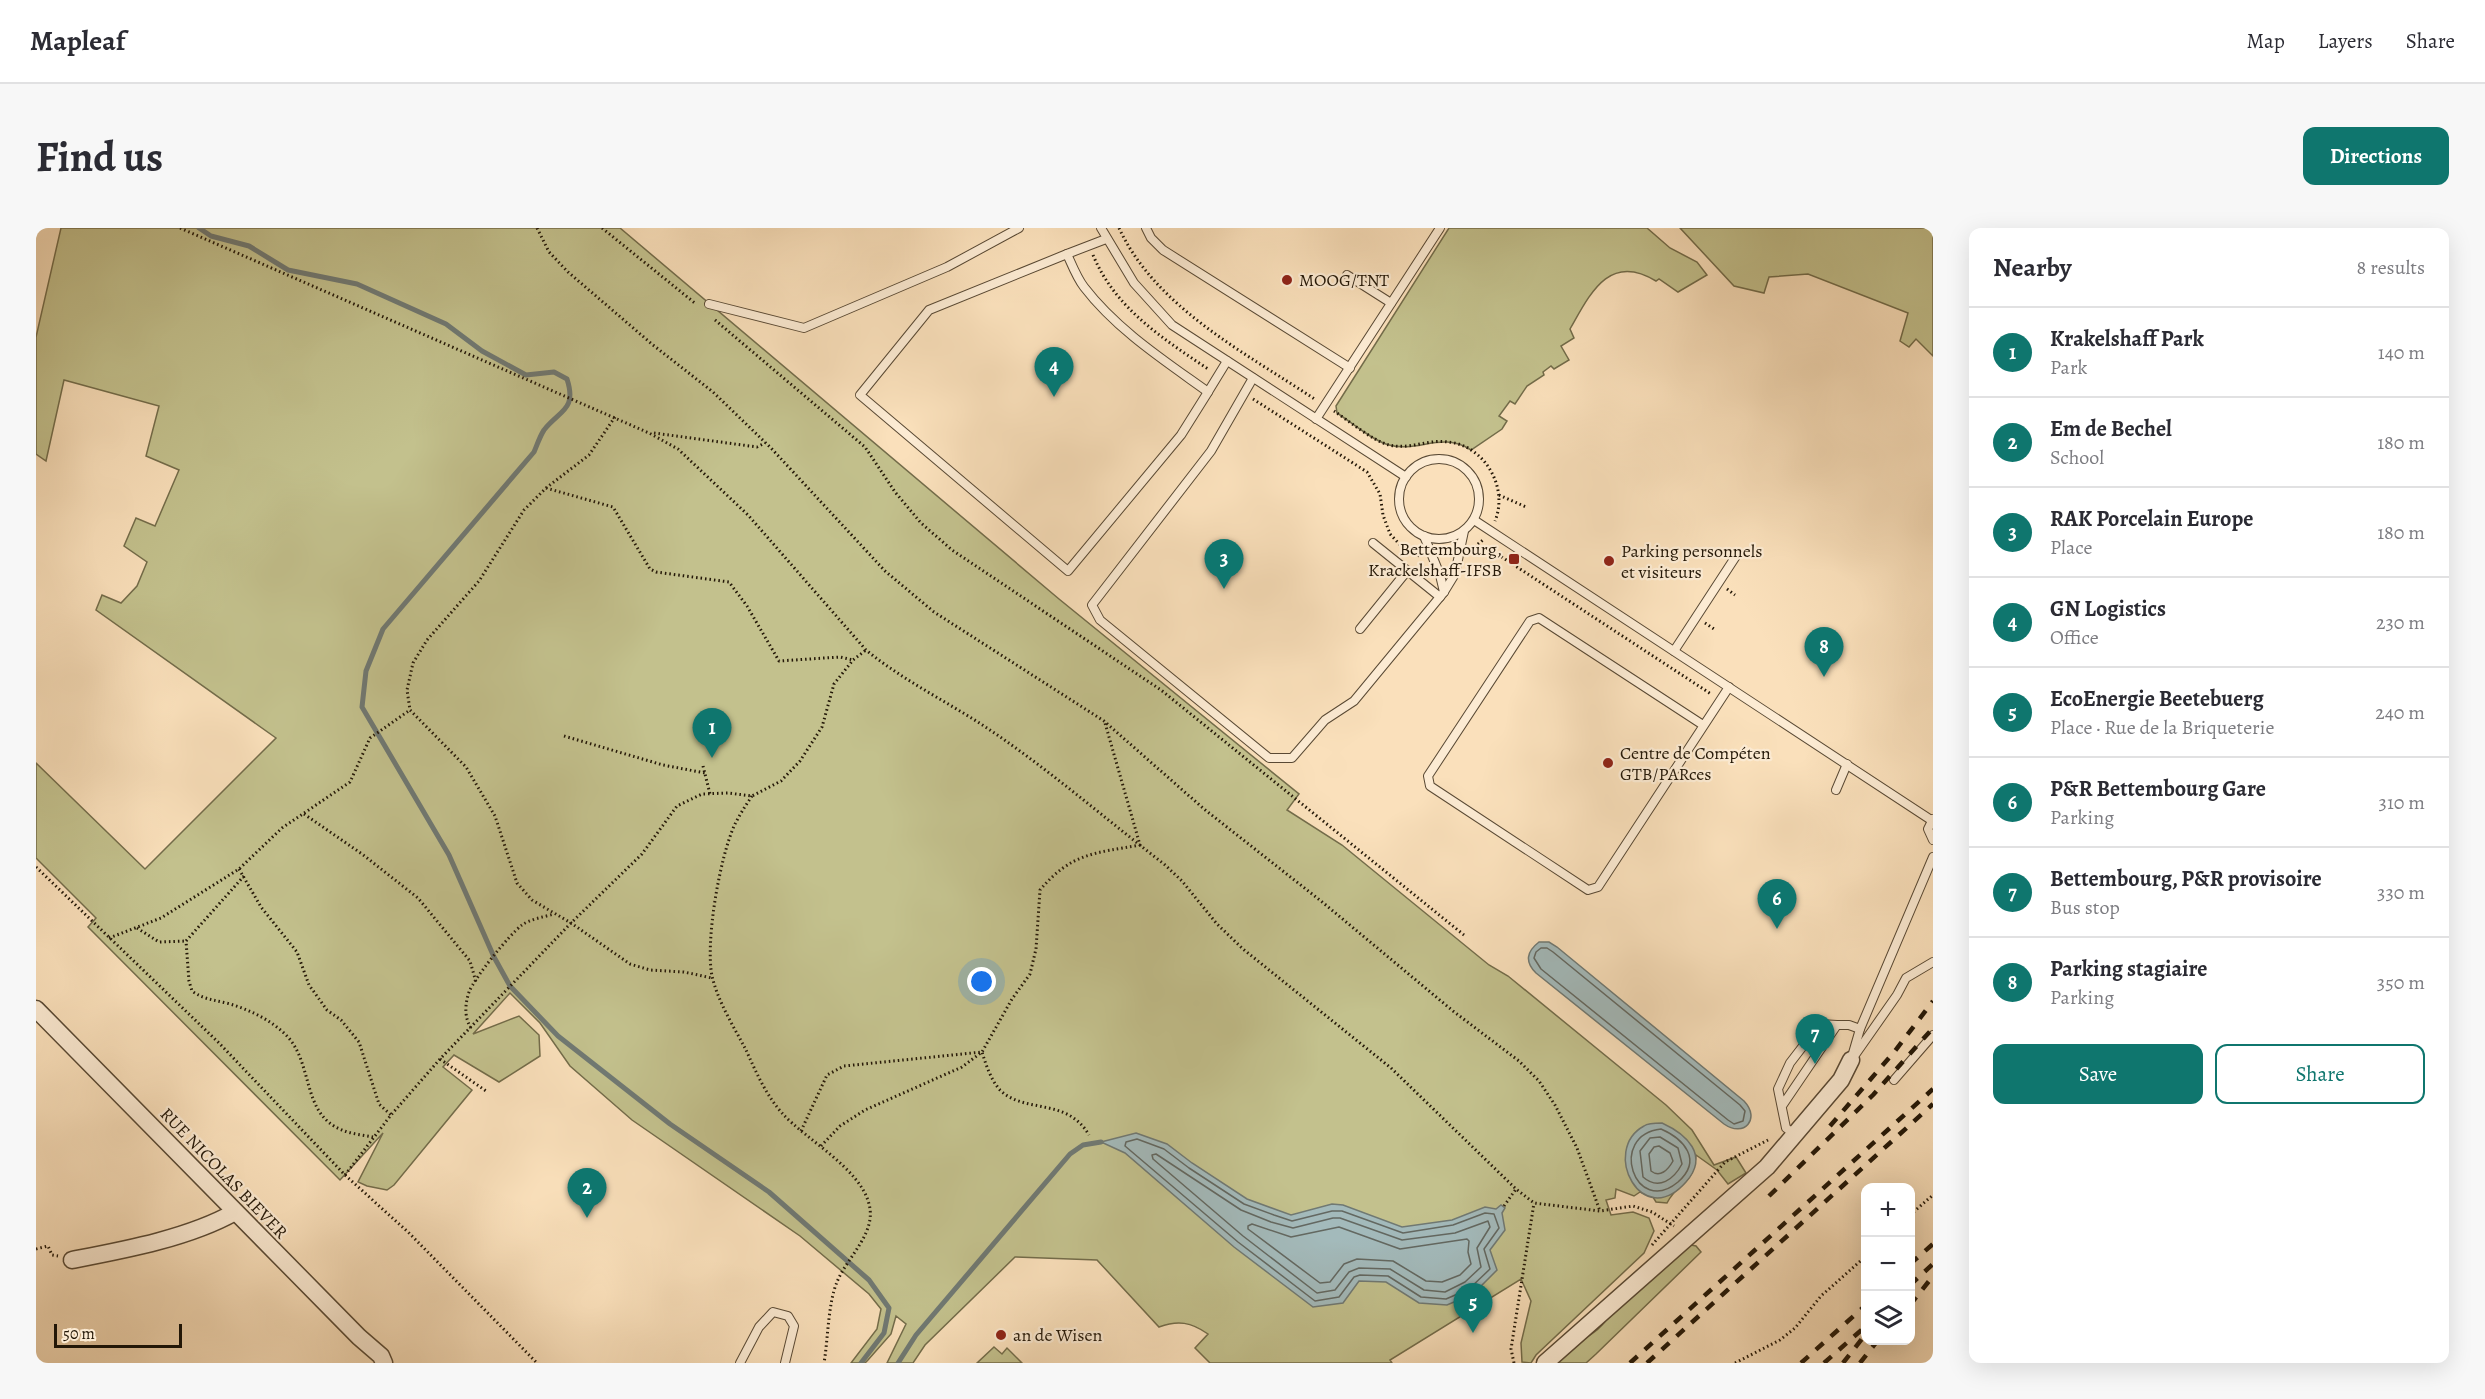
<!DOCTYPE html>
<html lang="en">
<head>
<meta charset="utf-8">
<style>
  :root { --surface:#fff; --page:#f7f7f7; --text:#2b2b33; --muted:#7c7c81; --line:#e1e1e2; --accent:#0f766e }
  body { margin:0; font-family:Alegreya,serif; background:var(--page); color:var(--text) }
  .controls { position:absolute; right:18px; bottom:18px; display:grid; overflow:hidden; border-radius:12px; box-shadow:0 6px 24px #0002 }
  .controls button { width:54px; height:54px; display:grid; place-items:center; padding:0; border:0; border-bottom:2px solid var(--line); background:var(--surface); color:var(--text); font:30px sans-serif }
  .scale { position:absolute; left:18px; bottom:15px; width:128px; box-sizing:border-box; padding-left:6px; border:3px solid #231707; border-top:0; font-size:16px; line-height:21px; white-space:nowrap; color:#231707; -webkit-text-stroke:4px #fcebd3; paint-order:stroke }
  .you { position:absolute; left:946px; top:754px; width:21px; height:21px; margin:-15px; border:4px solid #fff; border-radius:50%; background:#1a73e8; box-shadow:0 0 0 9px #1a73e833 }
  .badge { display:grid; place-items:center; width:39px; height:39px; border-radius:50%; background:var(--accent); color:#fff; font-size:20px; font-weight:700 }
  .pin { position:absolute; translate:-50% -50px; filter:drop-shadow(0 2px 3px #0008) }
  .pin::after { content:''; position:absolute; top:32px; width:21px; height:18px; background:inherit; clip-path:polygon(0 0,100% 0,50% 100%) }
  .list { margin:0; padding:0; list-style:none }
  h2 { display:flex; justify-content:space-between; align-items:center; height:78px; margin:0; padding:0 24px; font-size:26px }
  h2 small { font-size:20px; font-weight:400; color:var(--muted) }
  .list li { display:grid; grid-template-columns:39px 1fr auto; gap:18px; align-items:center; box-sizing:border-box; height:90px; padding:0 24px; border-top:2px solid var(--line) }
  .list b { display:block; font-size:22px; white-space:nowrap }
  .list p { margin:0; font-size:20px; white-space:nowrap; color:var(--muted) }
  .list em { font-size:20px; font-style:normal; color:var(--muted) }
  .actions { display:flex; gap:12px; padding:18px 24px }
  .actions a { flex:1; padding:14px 0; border:2px solid var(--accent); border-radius:12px; text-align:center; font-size:21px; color:var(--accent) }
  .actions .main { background:var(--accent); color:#fff }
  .icon { flex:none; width:33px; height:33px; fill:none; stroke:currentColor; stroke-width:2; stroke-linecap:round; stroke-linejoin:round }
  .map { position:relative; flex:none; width:1897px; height:1135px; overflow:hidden; border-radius:12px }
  header { display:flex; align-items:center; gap:36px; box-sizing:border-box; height:84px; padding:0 30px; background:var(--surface); border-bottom:2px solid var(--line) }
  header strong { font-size:28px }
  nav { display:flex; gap:33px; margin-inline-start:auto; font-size:21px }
  .intro { display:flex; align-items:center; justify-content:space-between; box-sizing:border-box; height:144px; padding:0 36px }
  h1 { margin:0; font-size:42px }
  .button { padding:15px 27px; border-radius:12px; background:var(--accent); color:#fff; font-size:21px; font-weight:700 }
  main { display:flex; gap:36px; padding:0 36px }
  aside { flex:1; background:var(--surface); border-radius:12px; box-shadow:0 6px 24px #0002 }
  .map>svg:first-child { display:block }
</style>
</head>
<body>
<header>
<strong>Mapleaf</strong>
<nav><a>Map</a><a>Layers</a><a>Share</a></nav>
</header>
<div class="intro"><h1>Find us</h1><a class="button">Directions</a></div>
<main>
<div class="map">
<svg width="1897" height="1135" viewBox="0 0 1897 1135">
  <rect width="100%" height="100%" fill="#fae0bb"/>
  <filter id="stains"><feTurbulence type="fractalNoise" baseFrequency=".00333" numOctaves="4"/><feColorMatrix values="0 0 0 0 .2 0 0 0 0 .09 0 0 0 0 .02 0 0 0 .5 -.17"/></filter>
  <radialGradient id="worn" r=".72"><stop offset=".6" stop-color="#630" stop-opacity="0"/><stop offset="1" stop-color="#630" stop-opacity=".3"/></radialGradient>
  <!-- green -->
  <g fill="#c3c18d" stroke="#736c4a" stroke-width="1.5">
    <path d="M25 0H584L1023 371 1263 566 1251 582 1306 617 1453 737 1472 748 1630 877 1656 902 1678 937 1700 929 1710 945 1692 956 1681 942 1660 927C1657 959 1643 952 1631 975L1620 974 1617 969 1604 964 1598 968 1580 961 1579 970 1570 972 1575 987 1597 984 1613 990 1618 1003 1608 1025 1500 1127 1495 1135 1486 1134 1485 1115 1495 1073 1485 1051 1354 1132 1356 1135H1174L1159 1120 1172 1106C1155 1094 1142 1092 1123 1099L1061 1032 979 1029 889 1117 877 1135H851L870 1096 860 1088 855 1106 832 1132 829 1135H815L841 1101 845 1081 833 1066 764 1008 596 892 534 838 504 795 474 765 437 806 483 788 503 807 504 828 463 854 418 827 407 839 436 862 358 957 351 962 331 958 322 954 347 905 304 952 52 699 60 690 0 630V535L109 641 240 510 60 382 66 367 85 375 101 358 111 334 88 318 100 290 119 298 143 242 110 228 123 178 28 152 10 233 0 226V109Z"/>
    <path d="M1413 0H1611L1634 20 1661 34 1671 47 1642 64 1623 51 1620 53C1573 24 1554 66 1534 101L1538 110 1525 118 1533 132 1518 141 1515 138 1507 144 1508 147 1491 158 1479 176 1474 173 1463 188 1471 193 1466 201 1435 222C1406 203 1382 225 1353 217 1337 213 1315 194 1301 185L1300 178Z"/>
    <path d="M1644 0H1897V128L1880 111 1873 119 1864 113 1872 85 1772 46 1733 49 1728 65 1698 58Z"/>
    <path d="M1650 1016 1660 1018 1665 1024 1560 1126 1550 1135H1521C1528 1128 1535 1119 1543 1114 1554 1107 1567 1100 1573 1087Z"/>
    <path d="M958 1119 966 1126 971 1120 986 1135H941Z"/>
  </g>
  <!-- water -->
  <g fill="#a3babb" stroke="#707973" stroke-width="1.5">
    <path d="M1503 714H1513L1521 719 1708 873C1725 891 1708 910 1688 896L1500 745C1489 734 1490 724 1503 714Z"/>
    <path d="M1626 895C1650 906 1674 927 1650 954 1606 1004 1564 922 1608 898 1612 895 1620 895 1626 895Z"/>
    <path d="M1100 905 1131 916 1156 935 1211 971 1255 987 1296 976 1307 977 1366 999 1416 992 1449 979 1460 981 1465 977 1469 980 1466 985 1469 1002 1454 1022 1461 1042 1437 1066 1411 1077 1383 1075 1350 1054 1323 1053 1307 1075 1277 1079 1198 1019 1089 925 1065 914Z"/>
  </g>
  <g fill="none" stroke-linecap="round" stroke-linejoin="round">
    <!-- shore -->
    <g stroke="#636861" stroke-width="1.5">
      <path d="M1505 720H1511L1517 724 1704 877 1709 883 1707 893 1698 896 1692 892 1505 741 1498 730 1500 724Z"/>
      <path d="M1625 901C1648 911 1667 932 1642 954 1599 990 1571 907 1625 901Z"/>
      <path d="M1624 909 1642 920 1646 936C1638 951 1623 963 1607 949L1604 923 1614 910Z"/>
      <path d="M1101 911 1128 921 1153 940 1208 976 1238 987 1256 993 1296 983H1306L1367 1005 1417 997 1449 985 1458 986 1463 1000 1448 1021 1454 1041 1433 1061 1410 1071 1385 1069 1352 1048 1324 1047 1318 1049 1303 1069 1279 1073 1202 1014 1089 918 1090 914Z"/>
      <path d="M1623 918 1634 925 1637 933C1632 942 1624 950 1615 943L1613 926 1618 919Z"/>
      <path d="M1120 926 1205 982 1235 994 1257 1000 1297 990H1304L1366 1012 1419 1005 1452 993 1454 999 1441 1020 1445 1039 1429 1054 1409 1064 1388 1062 1354 1041 1323 1040 1313 1044 1299 1062 1281 1065 1207 1008 1117 931 1116 927Z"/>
      <path d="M1216 996 1255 1009 1303 999 1364 1021 1431 1011 1433 1013 1432 1024 1435 1036 1424 1047 1406 1054 1390 1053 1357 1033 1321 1031 1308 1036 1294 1054 1284 1055 1212 1001V998Z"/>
    </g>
    <!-- stream -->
    <g stroke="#707973" stroke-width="5">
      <path d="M163 0 175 8 213 18 252 42 321 56 410 96 446 123 490 147 518 144 531 151C541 182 524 182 508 202 504 208 501 217 498 224L347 401 330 443 326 479 413 627 458 729 474 758 522 808 634 896 733 964 833 1052 853 1080 848 1105 825 1135"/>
      <path d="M862 1135 880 1107 1034 926 1047 917 1065 914"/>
    </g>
    <!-- lane casing -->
    <g stroke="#594934" stroke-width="10">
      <g id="lane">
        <path d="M1065 0 1098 55 1136 97 1370 249"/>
        <path d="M1110 0 1115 10 1127 22 1314 140"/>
        <path d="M1070 11 1031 26C1036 37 1041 50 1048 59 1081 102 1129 133 1172 164L1191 133"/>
        <path d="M1031 26 893 82 824 167 1032 343 1145 207 1172 164"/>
        <path d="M1311 47 1355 75"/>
        <path d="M673 76 768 100 911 39 983 0"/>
        <path d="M1217 150 1175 223 1056 377 1064 392 1233 530H1256L1289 492 1318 473 1408 364 1419 346 1428 303"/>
        <path d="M1280 191 1404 0"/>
        <circle cx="1403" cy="271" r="40"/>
        <path d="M1438 292 1895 592"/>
        <path d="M1388 308 1404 347 1408 364"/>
        <path d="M1337 315 1404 369"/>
        <path d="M1324 401 1371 343"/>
        <path d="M1638 423 1702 325"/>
        <path d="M1667 497 1503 390 1494 393 1392 548 1394 558 1552 662 1562 659 1693 459"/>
        <path d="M1800 562 1811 536"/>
        <path d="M1897 591 1892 601 1897 612"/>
        <path d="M1801 797H1813L1824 801"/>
        <path d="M1819 827 1861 767 1870 750 1897 734"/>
        <path d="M1815 832 1824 801 1897 629"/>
        <path d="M1858 852 1897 807"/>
        <path d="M1746 878 1801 797 1784 796 1754 835 1742 861 1750 900 1760 907"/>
        <path d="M704 1135 723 1099 737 1084 752 1088 758 1098 749 1135"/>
      </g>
    </g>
    <!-- street casing -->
    <g stroke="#594934" stroke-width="19">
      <g id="street">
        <path d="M0 781 323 1109 345 1128 348 1135"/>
        <path d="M36 1032C88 1022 153 1010 199 984"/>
        <path d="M1509 1135 1731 939 1805 852 1815 832"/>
      </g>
    </g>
    <!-- path -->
    <g stroke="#231707" stroke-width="3" stroke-dasharray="1.5 3" stroke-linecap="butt">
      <path d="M144 0 613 205 642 221 712 287 830 422C869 454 916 476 957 504 1017 545 1071 592 1128 636L1146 653 1181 696 1207 721 1355 840 1480 961 1498 975 1564 983 1597 978 1616 984 1638 998"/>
      <path d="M501 0 513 24 532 44 617 117 677 164 735 220 849 343 898 384 1068 493 1168 581 1285 673 1417 783 1483 833 1503 853 1519 877 1541 920 1564 983"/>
      <path d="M566 0 660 76"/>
      <path d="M1083 0C1120 80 1210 125 1280 172"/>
      <path d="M1057 27C1079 80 1126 110 1172 141"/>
      <path d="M679 92 829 219 859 264 885 295 916 322 1125 462 1428 707"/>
      <path d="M1217 171 1331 244 1344 266 1347 287 1354 306 1367 320 1383 328"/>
      <path d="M1298 183C1313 193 1337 213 1353 217 1374 222 1391 211 1412 214 1448 217 1473 259 1459 293"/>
      <path d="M579 189 553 227 510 260 488 282 443 353 391 412 377 435 371 462 374 482 430 539 459 588 481 655 496 672 535 695 594 736 614 742 648 744 676 750"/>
      <path d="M618 205 721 219 729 215"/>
      <path d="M510 260 577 279 614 341 620 344 693 354 711 378 743 433 804 429 817 432"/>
      <path d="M1463 267 1490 279"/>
      <path d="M1441 319 1452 320 1675 466"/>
      <path d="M1435 322 1448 311"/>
      <path d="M1691 361 1699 367"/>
      <path d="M1669 395 1678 401"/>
      <path d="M528 508 627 537 669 545"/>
      <path d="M667 538 674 566"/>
      <path d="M716 568C710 577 704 586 699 596 684 628 669 713 676 748 682 774 698 799 710 822 720 844 730 867 746 885 770 912 824 940 833 976 841 1005 811 1029 801 1054 792 1075 792 1112 788 1135"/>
      <path d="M268 586 326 626 382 670 434 733 440 754"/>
      <path d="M0 639 183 815 309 947 373 1005 501 1135"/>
      <path d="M203 641 225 679 261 724 273 757 291 782 305 792 323 814 343 876 355 887"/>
      <path d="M208 648 150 713 153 753 156 763C168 772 180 772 194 776 214 782 235 792 250 807 278 835 265 886 306 902 315 906 327 907 337 909"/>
      <path d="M101 700 123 714 150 713"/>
      <path d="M73 710 125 690 203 641 246 600 314 554 334 510 374 482"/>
      <path d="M435 800C428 789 429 776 433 764 439 749 473 707 486 697 494 691 508 689 518 686"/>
      <path d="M404 831 450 863"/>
      <path d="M765 903 791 847 808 838 946 824C950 837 955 852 964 862 988 886 1031 869 1053 907"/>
      <path d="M785 918 804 898 829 882 926 839 946 824 976 771 994 746 1000 721 1004 662C1035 625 1059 625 1104 617L1069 495"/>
      <path d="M309 947 355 887 404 831 535 695 606 626 641 578 666 566 692 565 716 568 745 553 764 533 786 499 798 456 817 432 830 422"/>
      <path d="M1468 978 1480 961"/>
      <path d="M1874 987 1897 967"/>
      <path d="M1616 1017 1689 934 1732 912"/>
      <path d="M0 1021 12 1018 16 1027 22 1028"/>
      <path d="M1478 1135 1475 1121 1498 975"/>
      <path d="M1699 1135 1744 1112 1759 1100 1785 1068 1830 1028"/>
    </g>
    <!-- lane -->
    <use href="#lane" stroke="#fcebd3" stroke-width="8"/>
    <!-- street -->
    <use href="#street" stroke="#fcebd3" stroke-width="16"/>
    <!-- rail -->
    <g stroke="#231707" stroke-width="4.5" stroke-dasharray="10 10" stroke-linecap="butt">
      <path d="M1794 898 1859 823 1897 773"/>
      <path d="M1733 968 1837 867 1897 800"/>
      <path d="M1874 1036 1897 1016"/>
      <path d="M1874 1057 1897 1036"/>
      <path d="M1874 1077 1897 1048"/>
      <path d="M1594 1135 1897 861"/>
      <path d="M1611 1135 1897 876"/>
      <path d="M1765 1135 1830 1077"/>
      <path d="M1788 1135 1830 1098"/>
      <path d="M1807 1135 1829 1107"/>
      <path d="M1824 1135 1842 1112"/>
    </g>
  </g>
  <!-- markers -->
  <g fill="#8f2418" stroke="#fcebd3" stroke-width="2">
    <circle cx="1251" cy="52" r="6"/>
    <rect x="1472" y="325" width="12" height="12" rx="3"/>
    <circle cx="1573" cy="333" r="6"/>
    <circle cx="1572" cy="535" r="6"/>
    <circle cx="965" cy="1107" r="6"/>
  </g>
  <g text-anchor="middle" stroke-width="4.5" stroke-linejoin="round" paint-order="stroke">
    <!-- poi labels -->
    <g font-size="18" fill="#231707" stroke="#fcebd3" text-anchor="start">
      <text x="1263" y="58">MOOG/TNT</text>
      <text x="1466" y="327" text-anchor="end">Bettembourg,<tspan x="1466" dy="21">Krackelshaff-IFSB</tspan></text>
      <text x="1585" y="329">Parking personnels<tspan x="1585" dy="21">et visiteurs</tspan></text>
      <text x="1584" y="531">Centre de Compéten<tspan x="1584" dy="21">GTB/PARces</tspan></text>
      <text x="977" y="1113">an de Wisen</text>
    </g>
    <!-- street labels -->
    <g font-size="18" fill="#231707" stroke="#fcebd3">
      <text transform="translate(188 945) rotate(46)" y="6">RUE NICOLAS BIEVER</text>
    </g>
  </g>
  <rect width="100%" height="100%" filter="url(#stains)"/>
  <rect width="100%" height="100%" fill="url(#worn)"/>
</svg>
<div class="controls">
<button>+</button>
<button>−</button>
<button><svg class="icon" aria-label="layers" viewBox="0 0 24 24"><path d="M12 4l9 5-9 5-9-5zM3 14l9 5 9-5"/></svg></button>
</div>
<div class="scale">50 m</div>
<div class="you"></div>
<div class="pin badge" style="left:676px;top:530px">1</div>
<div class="pin badge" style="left:551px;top:990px">2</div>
<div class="pin badge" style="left:1188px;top:361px">3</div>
<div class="pin badge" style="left:1018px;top:169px">4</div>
<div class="pin badge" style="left:1437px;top:1105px">5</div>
<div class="pin badge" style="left:1741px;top:701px">6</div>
<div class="pin badge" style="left:1779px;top:836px">7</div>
<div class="pin badge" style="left:1788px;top:449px">8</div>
</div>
<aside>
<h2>Nearby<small>8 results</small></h2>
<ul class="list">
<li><span class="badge">1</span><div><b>Krakelshaff Park</b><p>Park</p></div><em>140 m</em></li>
<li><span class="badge">2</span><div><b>Em de Bechel</b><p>School</p></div><em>180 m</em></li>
<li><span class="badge">3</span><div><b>RAK Porcelain Europe</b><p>Place</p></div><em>180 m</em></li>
<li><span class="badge">4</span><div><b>GN Logistics</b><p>Office</p></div><em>230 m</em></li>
<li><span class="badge">5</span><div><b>EcoEnergie Beetebuerg</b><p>Place · Rue de la Briqueterie</p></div><em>240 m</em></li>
<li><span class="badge">6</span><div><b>P&amp;R Bettembourg Gare</b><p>Parking</p></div><em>310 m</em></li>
<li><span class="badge">7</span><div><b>Bettembourg, P&amp;R provisoire</b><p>Bus stop</p></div><em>330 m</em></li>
<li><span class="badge">8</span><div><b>Parking stagiaire</b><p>Parking</p></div><em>350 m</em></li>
</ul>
<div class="actions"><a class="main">Save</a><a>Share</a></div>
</aside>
</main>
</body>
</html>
